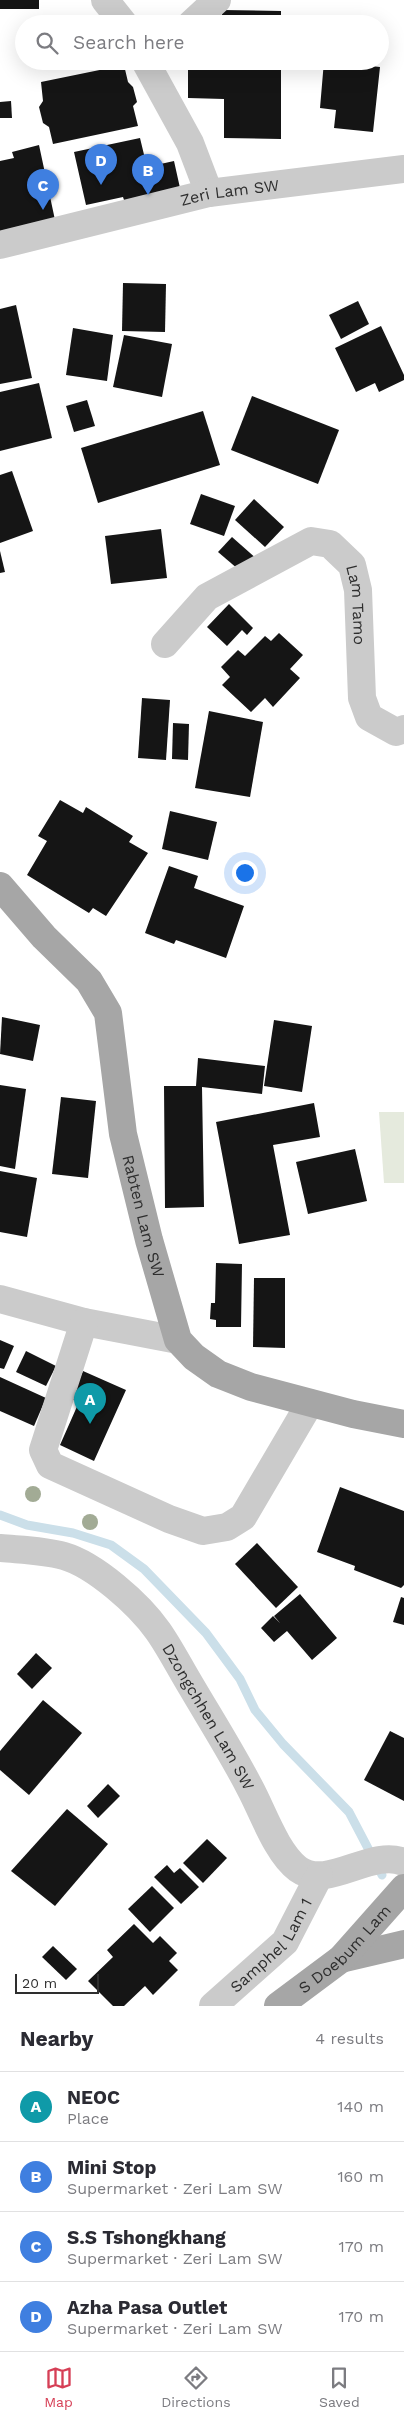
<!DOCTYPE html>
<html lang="en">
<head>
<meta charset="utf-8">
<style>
  :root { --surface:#fff; --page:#f2f2f3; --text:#2b2b33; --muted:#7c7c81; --line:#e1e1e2; --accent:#d63f56 }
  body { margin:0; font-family:"Work Sans",sans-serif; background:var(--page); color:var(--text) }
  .scale { position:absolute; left:15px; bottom:12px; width:84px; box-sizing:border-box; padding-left:5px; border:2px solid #2e2e2e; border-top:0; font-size:14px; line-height:18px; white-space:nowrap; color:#2e2e2e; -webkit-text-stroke:4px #fff; paint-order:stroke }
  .you { position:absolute; left:244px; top:872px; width:18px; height:18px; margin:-12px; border:4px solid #fff; border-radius:50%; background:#1a73e8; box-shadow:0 0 0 8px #1a73e833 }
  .badge { display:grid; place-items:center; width:32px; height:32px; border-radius:50%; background:var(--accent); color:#fff; font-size:16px; font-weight:700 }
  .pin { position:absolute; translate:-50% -41px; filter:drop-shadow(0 1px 2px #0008) }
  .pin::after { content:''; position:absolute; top:26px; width:18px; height:15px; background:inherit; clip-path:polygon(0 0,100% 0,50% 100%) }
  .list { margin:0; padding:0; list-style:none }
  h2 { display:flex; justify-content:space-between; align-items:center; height:65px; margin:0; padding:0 20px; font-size:21px }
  h2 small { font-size:16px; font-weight:400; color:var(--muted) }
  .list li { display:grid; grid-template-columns:32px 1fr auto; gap:15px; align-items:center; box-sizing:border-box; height:70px; padding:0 20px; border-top:1px solid var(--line) }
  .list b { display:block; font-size:19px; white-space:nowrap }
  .list p { margin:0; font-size:16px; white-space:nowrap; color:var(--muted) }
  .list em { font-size:16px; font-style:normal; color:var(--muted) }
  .icon { flex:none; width:28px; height:28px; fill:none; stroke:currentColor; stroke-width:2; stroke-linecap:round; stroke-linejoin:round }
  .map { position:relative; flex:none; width:404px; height:2006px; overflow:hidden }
  .search { position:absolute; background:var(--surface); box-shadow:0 5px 20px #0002; left:15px; right:15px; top:15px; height:55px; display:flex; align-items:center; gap:12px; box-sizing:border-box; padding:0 18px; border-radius:28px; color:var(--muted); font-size:19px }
  .sheet { height:345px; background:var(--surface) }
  nav { display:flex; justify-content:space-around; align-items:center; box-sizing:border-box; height:70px; border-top:1px solid var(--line); background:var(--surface); font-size:14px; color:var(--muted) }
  nav a { display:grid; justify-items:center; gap:2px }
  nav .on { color:var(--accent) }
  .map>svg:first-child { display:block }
</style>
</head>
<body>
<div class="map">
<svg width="404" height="2006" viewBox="0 0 404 2006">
  <rect width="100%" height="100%" fill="#fff"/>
  <!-- green -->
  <path fill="#e5eadd" d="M379 1112H404V1183H384Z"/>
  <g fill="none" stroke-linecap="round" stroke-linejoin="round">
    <!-- stream -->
    <path stroke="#cbdfe9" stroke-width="9" d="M0 1515 27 1525 73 1533 111 1545 144 1569 206 1633 240 1679 255 1710 283 1744 349 1812 382 1875"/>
  </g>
  <!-- building -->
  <g fill="#151515">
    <rect x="0" y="0" width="39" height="9"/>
    <path d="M222 10 281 11V24H222Z"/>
    <path d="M188 61H281V139L224 138V99L188 98Z"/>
    <path d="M324 61 380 67 373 132 334 128 336 110 320 108Z"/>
    <path d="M124 65 128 82 133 87 137 102 133 106 138 126 53 144 49 127 43 123 39 107 43 101 41 82Z"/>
    <path d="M11 101 12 118H0V102Z"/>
    <path d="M140 138 147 167 174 161 182 197 125 203 123 197 86 205 74 152Z"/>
    <path d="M39 145 55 220 0 233V161L14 158 12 152Z"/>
    <path d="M123 283 166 284 165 332 122 331Z"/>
    <path d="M358 301 369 324 341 339 329 315Z"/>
    <path d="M16 305 32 378 0 384V309Z"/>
    <path d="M381 326 404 375V380L379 392 375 383 356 392 335 348Z"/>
    <path d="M73 328 113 335 107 381 66 375Z"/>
    <path d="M124 335 172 344 162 397 113 387Z"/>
    <path d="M39 383 52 438 0 451V392Z"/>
    <path d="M252 396 339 430 318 484 231 450Z"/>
    <path d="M87 400 95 426 74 432 66 406Z"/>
    <path d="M203 411 220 465 98 503 81 448Z"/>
    <path d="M12 471 33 531 0 543V475Z"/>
    <path d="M201 494 235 506 224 536 190 524Z"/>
    <path d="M254 499 284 527 265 547 235 520Z"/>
    <path d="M161 529 167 578 111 584 105 536Z"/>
    <path d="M232 537 258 560 245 575 218 552Z"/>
    <path d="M0 551 5 572 0 573Z"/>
    <path d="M229 604 253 628 247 635 242 630 227 646 207 627Z"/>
    <path d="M279 633 303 655 290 669 300 678 273 707 265 698 251 712 222 685 230 677 221 667 238 650 245 656 265 636 271 641Z"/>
    <path d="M142 698 170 700 166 760 138 758Z"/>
    <path d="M209 711 263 722 250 797 195 788Z"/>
    <path d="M173 723 189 724 188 760 172 759Z"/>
    <path d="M60 800 83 813 86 807 133 836 129 842 148 853 106 916 93 908 89 913 27 875 47 841 38 836Z"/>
    <path d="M170 811 217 822 208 860 162 849Z"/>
    <path d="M169 866 198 876 194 888 244 906 226 958 176 940 174 944 145 933Z"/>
    <path d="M2 1017 40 1025 33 1061 0 1054Z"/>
    <path d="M274 1020 312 1026 302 1092 264 1086Z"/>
    <path d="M198 1058 265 1066 262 1094 202 1087 204 1207 165 1208 164 1086H196Z"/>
    <path d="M0 1085 26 1089 15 1169 0 1166Z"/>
    <path d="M61 1097 96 1101 88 1178 52 1174Z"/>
    <path d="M314 1103 320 1137 273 1145 290 1235 239 1244 216 1122Z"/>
    <path d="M355 1149 367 1201 308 1214 296 1162Z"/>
    <path d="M0 1171 37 1178 27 1237 0 1232Z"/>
    <path d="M216 1263 242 1264 241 1327H216V1320L210 1319 211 1303H215Z"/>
    <path d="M254 1278H285V1348L253 1347Z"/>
    <path d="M0 1340 14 1346 4 1369 0 1368Z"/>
    <path d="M26 1351 56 1366 46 1386 16 1372Z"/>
    <path d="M83 1371 126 1390 94 1461 60 1445 79 1402 71 1399Z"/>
    <path d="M0 1377 46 1398 34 1426 0 1411Z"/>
    <path d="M340 1487 404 1511V1585L401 1588 354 1570 355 1566 317 1552Z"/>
    <path d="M257 1543 298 1587 276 1608 235 1564Z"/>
    <path d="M300 1594 337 1638 312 1660 287 1631 274 1642 261 1628 273 1616 280 1623 274 1616Z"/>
    <path d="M401 1597 404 1598V1625L393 1622Z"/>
    <path d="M36 1653 52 1668 32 1689 17 1674Z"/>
    <path d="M43 1700 82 1733 29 1795 0 1770V1751Z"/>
    <path d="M390 1731 404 1738V1801L364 1780Z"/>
    <path d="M108 1784 120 1796 98 1818 87 1806Z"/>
    <path d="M67 1809 108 1844 55 1906 11 1871Z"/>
    <path d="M207 1839 227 1858 203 1883 183 1863Z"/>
    <path d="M167 1865 174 1873 180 1868 199 1887 181 1904 154 1877Z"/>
    <path d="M152 1886 174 1908 150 1932 128 1909Z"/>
    <path d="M134 1924 153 1943 160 1936 177 1953 169 1961 178 1970 153 1995 145 1986 124 2006H113L88 1981 113 1957 107 1950Z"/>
    <path d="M53 1946 77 1969 66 1980 42 1957Z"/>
  </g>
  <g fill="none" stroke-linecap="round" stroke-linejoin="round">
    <!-- minor -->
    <g stroke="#cbcbcb" stroke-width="28">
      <path d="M105 0 124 24"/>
      <path d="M191 24 217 0"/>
      <path d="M145 61 190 143 209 193"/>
      <path id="s1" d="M0 245 209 193 404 169"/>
      <path id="s2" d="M165 644 207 597 311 541 330 544 352 565 358 590 362 698 369 717 396 732 404 729"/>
      <path d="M0 1299 84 1322 178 1340"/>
      <path d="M84 1322 43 1450 50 1465 169 1519 203 1531 227 1527 243 1517 310 1403"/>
      <path id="s3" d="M0 1548C22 1550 42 1550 64 1556 95 1565 139 1604 158 1631 170 1648 180 1668 191 1686 211 1720 232 1753 250 1788 263 1812 276 1852 298 1869 328 1891 371 1848 404 1862"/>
      <path id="s4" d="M213 2006 285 1942 319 1876"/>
    </g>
    <!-- major -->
    <g stroke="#a6a6a6" stroke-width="28">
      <path id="s5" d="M0 886 44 937 89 981 108 1013 123 1134 149 1240 178 1340 194 1357 218 1374 251 1387 353 1414 404 1424"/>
      <path d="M341 1959 404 1944"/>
      <path id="s6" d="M278 2006 341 1959 404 1888"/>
    </g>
  </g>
  <!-- trees -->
  <g fill="#a2ab95">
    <circle cx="33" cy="1494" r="8"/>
    <circle cx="90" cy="1522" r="8"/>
  </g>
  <g text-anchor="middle" stroke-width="5" stroke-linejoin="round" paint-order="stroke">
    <!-- street labels -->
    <g font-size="16" fill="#2e2e2e" stroke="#fff">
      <text dy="6" stroke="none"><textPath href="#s1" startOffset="236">Zeri Lam SW</textPath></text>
      <text dy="6" stroke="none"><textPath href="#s2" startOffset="271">Lam Tamo</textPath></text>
      <text dy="6" stroke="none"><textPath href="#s5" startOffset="374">Rabten Lam SW</textPath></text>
      <text dy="6" stroke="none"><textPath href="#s3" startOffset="286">Dzongchhen Lam SW</textPath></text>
      <text dy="6" stroke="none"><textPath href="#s4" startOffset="85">Samphel Lam 1</textPath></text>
      <text dy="6" stroke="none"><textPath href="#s6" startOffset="88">S Doebum Lam</textPath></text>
    </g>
  </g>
</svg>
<div class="scale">20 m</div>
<div class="you"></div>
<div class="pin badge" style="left:90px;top:1424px;background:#0f9aa8">A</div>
<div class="pin badge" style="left:148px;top:195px;background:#3f7fe0">B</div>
<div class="pin badge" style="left:43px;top:210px;background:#3f7fe0">C</div>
<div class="pin badge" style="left:101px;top:185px;background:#3f7fe0">D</div>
<div class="search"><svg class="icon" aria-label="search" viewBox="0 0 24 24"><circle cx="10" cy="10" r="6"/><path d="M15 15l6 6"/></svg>Search here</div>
</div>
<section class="sheet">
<h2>Nearby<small>4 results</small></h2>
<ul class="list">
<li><span class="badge" style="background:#0f9aa8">A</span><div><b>NEOC</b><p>Place</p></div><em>140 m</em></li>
<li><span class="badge" style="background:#3f7fe0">B</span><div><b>Mini Stop</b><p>Supermarket · Zeri Lam SW</p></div><em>160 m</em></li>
<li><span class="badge" style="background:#3f7fe0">C</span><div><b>S.S Tshongkhang</b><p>Supermarket · Zeri Lam SW</p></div><em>170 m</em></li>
<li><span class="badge" style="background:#3f7fe0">D</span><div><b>Azha Pasa Outlet</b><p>Supermarket · Zeri Lam SW</p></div><em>170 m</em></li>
</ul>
</section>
<nav>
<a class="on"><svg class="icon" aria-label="map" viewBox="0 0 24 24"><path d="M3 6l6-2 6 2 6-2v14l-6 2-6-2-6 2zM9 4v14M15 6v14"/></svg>Map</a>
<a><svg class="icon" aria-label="directions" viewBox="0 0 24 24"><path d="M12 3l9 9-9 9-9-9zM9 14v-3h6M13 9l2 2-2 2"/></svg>Directions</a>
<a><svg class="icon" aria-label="saved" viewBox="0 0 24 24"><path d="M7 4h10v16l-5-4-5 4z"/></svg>Saved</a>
</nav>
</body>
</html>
